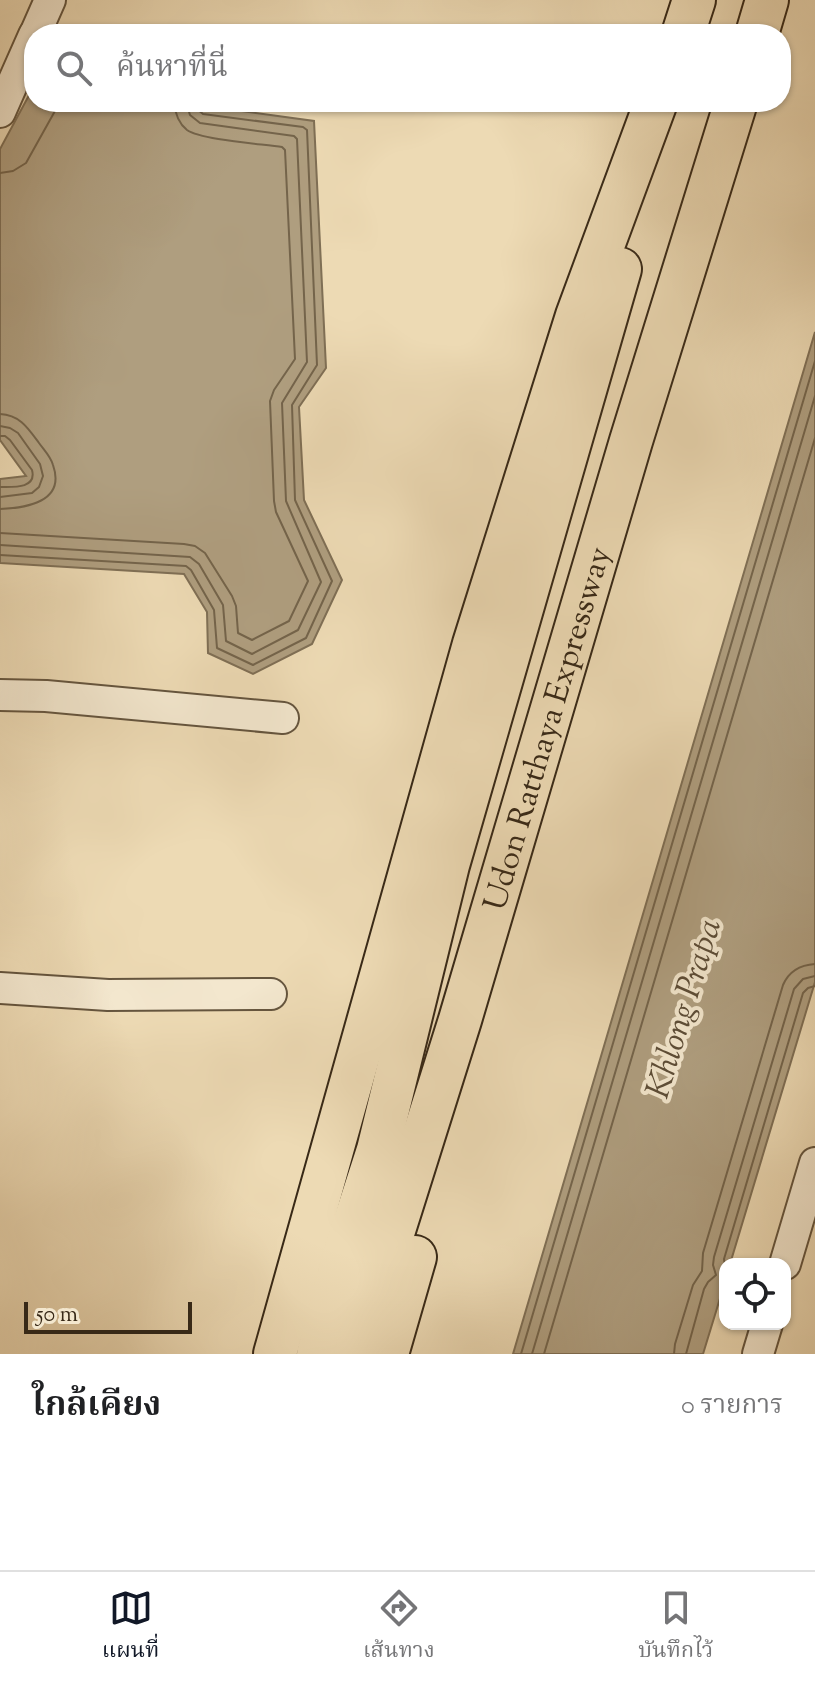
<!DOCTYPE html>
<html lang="th">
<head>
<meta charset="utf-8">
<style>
  :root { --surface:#fff; --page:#f2f2f2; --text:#202124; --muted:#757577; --line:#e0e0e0; --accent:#111827 }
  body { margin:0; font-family:"Sorts Mill Goudy","Noto Serif Thai",serif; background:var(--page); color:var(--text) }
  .controls { position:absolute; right:24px; bottom:24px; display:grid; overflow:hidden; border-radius:16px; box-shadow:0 2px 6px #0004 }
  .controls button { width:72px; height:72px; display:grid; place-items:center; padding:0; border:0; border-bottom:2px solid var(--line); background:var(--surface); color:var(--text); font:40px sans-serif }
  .scale { position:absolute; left:24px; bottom:20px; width:168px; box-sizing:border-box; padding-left:8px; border:4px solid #382917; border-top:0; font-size:22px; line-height:28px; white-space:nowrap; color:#382917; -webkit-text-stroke:6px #f3e7ce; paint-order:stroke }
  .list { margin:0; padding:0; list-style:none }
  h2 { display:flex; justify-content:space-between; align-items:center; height:104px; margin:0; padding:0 32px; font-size:34px }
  h2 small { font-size:26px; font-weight:400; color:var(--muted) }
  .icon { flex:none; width:44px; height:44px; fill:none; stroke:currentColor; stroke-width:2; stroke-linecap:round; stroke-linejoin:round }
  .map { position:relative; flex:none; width:815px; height:1354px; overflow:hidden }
  .search { position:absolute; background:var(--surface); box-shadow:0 2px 6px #0004; left:24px; right:24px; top:24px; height:88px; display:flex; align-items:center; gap:20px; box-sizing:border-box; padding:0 28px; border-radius:32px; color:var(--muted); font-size:30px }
  .sheet { height:216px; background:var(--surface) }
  nav { display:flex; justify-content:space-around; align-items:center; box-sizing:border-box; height:112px; border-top:2px solid var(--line); background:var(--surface); font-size:22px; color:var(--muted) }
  nav a { display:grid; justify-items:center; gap:4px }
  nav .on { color:var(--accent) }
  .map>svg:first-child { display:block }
</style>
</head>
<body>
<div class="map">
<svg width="815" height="1354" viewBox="0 0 815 1354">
  <rect width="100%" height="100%" fill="#eddab4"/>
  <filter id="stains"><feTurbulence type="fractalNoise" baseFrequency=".0025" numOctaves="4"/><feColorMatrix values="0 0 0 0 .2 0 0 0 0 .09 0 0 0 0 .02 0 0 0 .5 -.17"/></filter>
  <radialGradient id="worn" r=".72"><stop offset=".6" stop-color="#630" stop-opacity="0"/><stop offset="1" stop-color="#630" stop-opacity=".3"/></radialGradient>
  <!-- water -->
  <g fill="#af9e7f" stroke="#7f6f55" stroke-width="2">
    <path d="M34 86V102H176L314 121 326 368 299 407 304 500 342 580 312 644 253 674 208 653 207 612 184 574 0 563V479L26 476 0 440V149Z"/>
    <path d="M815 332V982L730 1264H725V1282L703 1354H513Z"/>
  </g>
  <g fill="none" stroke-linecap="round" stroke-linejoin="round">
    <!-- shore -->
    <g stroke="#74644b" stroke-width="2">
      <path d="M0 173 13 171 26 163 60 102"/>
      <path d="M0 414C20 415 28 428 39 443 44 450 51 457 53 465 66 502 26 508 0 509"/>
      <path d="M0 426 10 428 18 433 40 464 43 476 39 487 32 493 0 497"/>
      <path d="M0 436H5L10 440 32 470C37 489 13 487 0 487"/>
      <path d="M0 533 184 544 195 546 205 553 232 596 236 606 238 633 252 640 289 621 308 581 276 512 274 501 270 401 274 390 295 359 285 150 282 147C263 144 201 140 187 130 178 123 175 113 174 102"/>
      <path d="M0 545 190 557 199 564 223 605 226 641 252 654 298 630 321 582 286 501 282 403 307 362 297 139 294 136 200 123 190 115 186 102"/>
      <path d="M0 555 186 566 191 570 214 610 217 648 253 665 306 638 332 581 295 500 292 405 317 365 307 130 303 127 203 114 197 109 196 102"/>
      <path d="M725 1268 724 1259 803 993 808 988 815 986"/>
      <path d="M521 1354 815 361"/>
      <path d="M532 1354 815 396"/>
      <path d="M544 1354 815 438"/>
      <path d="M674 1354 675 1344 693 1285 702 1271 703 1253 783 985C789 971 800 965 815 964"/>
      <path d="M686 1354 704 1289 708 1282 716 1275 713 1265 714 1257 794 989 803 979 815 976"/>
    </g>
    <!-- minor casing -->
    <g stroke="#65553e" stroke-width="34">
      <g id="minor">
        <path d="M35 34 50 0"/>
        <path d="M0 112 34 35"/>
        <path d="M0 695 46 696 283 718"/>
        <path d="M0 988 108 995 271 994"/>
        <path d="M785 1264 815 1163"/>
        <path d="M758 1354 767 1324"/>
      </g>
    </g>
    <!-- highway casing -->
    <g stroke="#382917" stroke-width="46">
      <g id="highway">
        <path d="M683 34 694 0"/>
        <path d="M757 34 767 0"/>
        <path d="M275 1354 474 644 577 316 656 102"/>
        <path d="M318 1354 344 1255 378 1150 448 865 620 269"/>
        <path id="s1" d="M355 1354 460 1020 631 441 736 102"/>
        <path d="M387 1354 415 1257"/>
      </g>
    </g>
    <!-- minor -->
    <use href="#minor" stroke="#f3e7ce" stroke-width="30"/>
    <!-- highway -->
    <use href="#highway" stroke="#eddab4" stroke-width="42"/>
  </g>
  <g text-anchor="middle" stroke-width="8" stroke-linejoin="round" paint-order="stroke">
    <!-- street labels -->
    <g font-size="32" fill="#382917" stroke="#f3e7ce">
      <text dy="11" stroke="none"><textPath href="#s1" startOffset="654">Udon Ratthaya Expressway</textPath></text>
    </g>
    <!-- water labels -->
    <g font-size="34" font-style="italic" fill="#5c4c36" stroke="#f3e7ce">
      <text transform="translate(682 1008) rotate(-73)" y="12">Khlong Prapa</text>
    </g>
  </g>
  <rect width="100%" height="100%" filter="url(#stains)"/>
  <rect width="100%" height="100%" fill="url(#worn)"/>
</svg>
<div class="controls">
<button><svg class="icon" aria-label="locate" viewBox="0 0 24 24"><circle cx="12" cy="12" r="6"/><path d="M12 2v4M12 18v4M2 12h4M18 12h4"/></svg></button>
</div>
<div class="scale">50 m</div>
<div class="search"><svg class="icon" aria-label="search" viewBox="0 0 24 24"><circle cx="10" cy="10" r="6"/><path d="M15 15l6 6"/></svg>ค้นหาที่นี่</div>
</div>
<section class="sheet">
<h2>ใกล้เคียง<small>0 รายการ</small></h2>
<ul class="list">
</ul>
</section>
<nav>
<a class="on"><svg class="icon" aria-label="map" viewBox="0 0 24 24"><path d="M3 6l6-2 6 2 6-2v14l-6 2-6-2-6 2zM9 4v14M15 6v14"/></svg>แผนที่</a>
<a><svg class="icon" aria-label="directions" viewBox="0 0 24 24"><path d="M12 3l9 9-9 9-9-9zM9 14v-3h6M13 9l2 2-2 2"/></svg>เส้นทาง</a>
<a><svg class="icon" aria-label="saved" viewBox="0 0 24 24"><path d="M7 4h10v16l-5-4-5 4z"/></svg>บันทึกไว้</a>
</nav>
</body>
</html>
